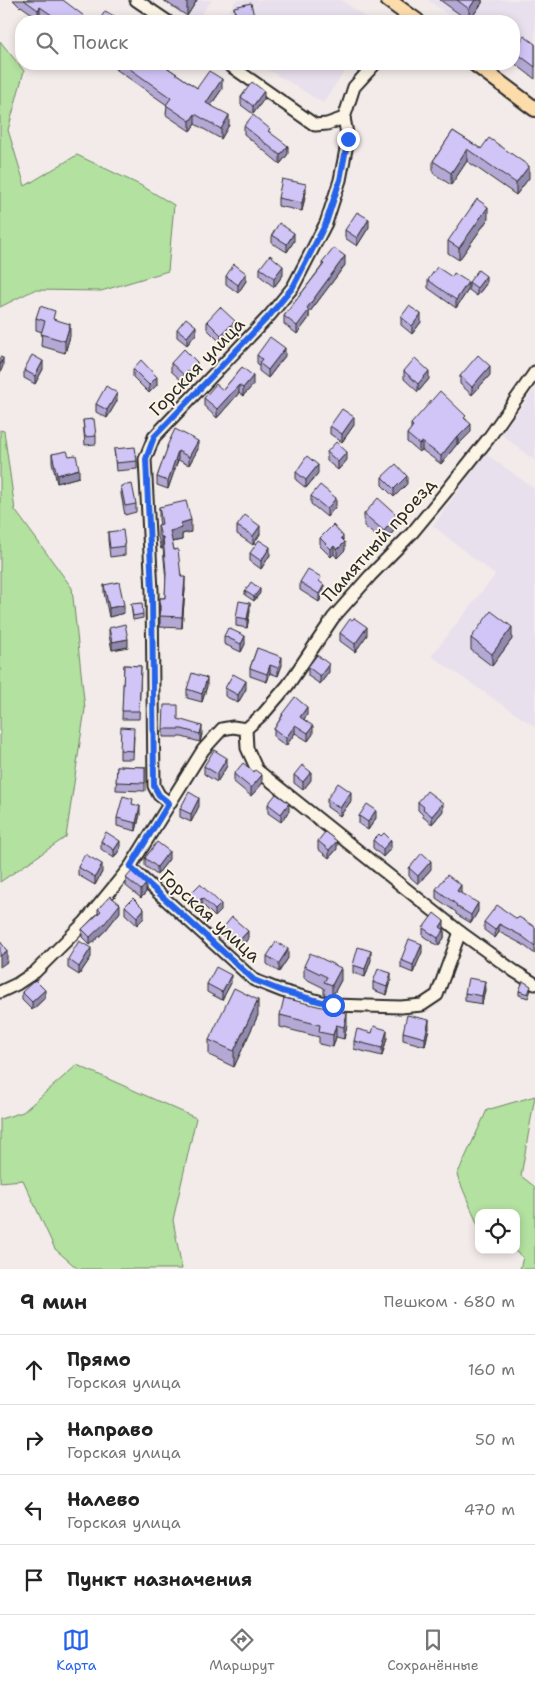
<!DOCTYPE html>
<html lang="ru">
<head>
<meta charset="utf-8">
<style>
  :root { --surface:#fff; --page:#f6f6f6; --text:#222; --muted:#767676; --line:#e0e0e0; --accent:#2563eb }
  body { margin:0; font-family:"Shantell Sans",sans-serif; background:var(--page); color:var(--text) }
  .controls { position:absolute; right:15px; bottom:15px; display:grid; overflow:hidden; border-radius:10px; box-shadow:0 2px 8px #0003 }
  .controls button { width:45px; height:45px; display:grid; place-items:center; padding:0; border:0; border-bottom:1px solid var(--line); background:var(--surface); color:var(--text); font:25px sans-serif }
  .stop { position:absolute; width:15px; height:15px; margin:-11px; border:4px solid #2563eb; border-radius:50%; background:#fff }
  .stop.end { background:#2563eb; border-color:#fff; box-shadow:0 1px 5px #0008 }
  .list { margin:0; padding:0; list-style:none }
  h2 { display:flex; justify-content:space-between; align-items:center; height:65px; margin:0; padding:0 20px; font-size:21px }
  h2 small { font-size:16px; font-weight:400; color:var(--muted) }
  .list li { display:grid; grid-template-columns:32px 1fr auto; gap:15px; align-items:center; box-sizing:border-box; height:70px; padding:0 20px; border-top:1px solid var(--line) }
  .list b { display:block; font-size:19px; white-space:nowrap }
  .list p { margin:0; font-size:16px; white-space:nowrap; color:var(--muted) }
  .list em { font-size:16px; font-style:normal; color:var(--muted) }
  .icon { flex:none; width:28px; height:28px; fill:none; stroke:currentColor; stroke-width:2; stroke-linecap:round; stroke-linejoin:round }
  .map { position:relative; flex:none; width:535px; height:1269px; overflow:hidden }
  .search { position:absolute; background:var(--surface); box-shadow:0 2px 8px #0003; left:15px; right:15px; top:15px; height:55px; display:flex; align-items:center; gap:12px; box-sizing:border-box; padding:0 18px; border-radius:20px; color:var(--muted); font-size:19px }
  .sheet { height:345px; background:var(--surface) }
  nav { display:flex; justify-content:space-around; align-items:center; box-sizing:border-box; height:70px; border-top:1px solid var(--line); background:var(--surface); font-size:14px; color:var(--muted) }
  nav a { display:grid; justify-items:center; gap:2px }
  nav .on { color:var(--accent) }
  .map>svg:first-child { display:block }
</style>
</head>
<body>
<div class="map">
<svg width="535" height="1269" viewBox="0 0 535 1269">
  <rect width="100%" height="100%" fill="#f3ebe9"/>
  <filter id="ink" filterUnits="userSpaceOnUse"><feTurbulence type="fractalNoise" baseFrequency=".02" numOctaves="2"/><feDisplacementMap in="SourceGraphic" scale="10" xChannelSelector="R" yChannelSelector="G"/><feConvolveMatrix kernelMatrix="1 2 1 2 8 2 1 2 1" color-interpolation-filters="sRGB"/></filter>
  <g filter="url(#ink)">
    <!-- built -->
    <g fill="#e9e0ed">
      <path d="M163 0H212L197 21Z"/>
      <path d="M236 0H342L370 21H222Z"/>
      <path d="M428 0H535V79L514 63V21H457Z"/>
      <path d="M259 64H350L323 103Z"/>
      <path d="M535 389V461L501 434Z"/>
      <path d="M485 453 535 489V727L431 656 495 575 433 526Z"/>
    </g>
    <!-- green -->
    <g fill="#b3e1a0" stroke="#6f8666">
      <path d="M0 41 24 71 8 130 25 186 77 155 142 186 174 205 168 271 101 291 34 290 0 307Z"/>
      <path d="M0 430 4 431 15 510 72 588 85 709 66 837 0 882Z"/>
      <path d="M77 1065 196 1118 173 1220 182 1269H78L55 1249 23 1180 0 1182V1119L23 1112Z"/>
      <path d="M535 1096 521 1176 535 1187V1269H520L523 1257 513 1250H516V1213H479V1228L457 1175 487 1110Z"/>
    </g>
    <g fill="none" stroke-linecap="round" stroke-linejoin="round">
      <!-- minor casing -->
      <g stroke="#2b2b2b" stroke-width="15">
        <g id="minor">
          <path d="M136 0 167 21"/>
          <path d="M228 64 315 125 327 124 344 118"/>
          <path d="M246 729 264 713 288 685 333 618 370 576 412 533 445 493 488 439 535 372"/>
          <path d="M246 729 247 748 257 770 460 932 514 971 535 984"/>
          <path d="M169 803 159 795 154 786 152 591 145 459 154 437 270 315 293 287 326 223 340 180 348 139 344 118 354 87 375 64"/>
          <path d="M130 867 254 980 282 991 333 1005 401 1007 422 1005 437 995 460 932"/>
          <path d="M0 992 17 984 35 972 85 922 130 867 203 750 222 729 233 727 246 729"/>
        </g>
      </g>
      <!-- major casing -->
      <g stroke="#2b2b2b" stroke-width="18">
        <g id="major">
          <path d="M388 0 417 21"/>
          <path d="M475 64 535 109"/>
        </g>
      </g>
      <!-- minor -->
      <use href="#minor" stroke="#fcf5e5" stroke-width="11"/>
      <!-- major -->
      <use href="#major" stroke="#fddcac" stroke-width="14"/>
    </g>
    <!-- wall -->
    <g fill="#b4a9d4" stroke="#2b2b2b">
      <path d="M13 0H63L84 21H49L40 15 38 18 21 6 20 7Z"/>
      <path d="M163 0H197L187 16Z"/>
      <path d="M440 0H482V3L469 21Z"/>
      <path d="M234 7 255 21H235Z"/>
      <path d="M535 44V79L514 63V50Z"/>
      <path d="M103 64H162L197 88 222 89 211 105 229 125 221 139 195 124 190 131 166 115 167 105 110 65 108 68Z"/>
      <path d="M241 97 264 99 253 114 241 105Z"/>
      <path d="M244 126 270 132 288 154 280 164 244 134Z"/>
      <path d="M453 131 481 149 529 178 516 195 467 161 451 185 433 173V161Z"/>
      <path d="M306 192 302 211 278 206V198Z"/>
      <path d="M488 219 459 260 448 253V241Z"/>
      <path d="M369 227 357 246 345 238V230Z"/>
      <path d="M272 235 294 241 287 252 272 243Z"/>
      <path d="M322 263 345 265 309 313V318L297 334 284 324V316L322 266Z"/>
      <path d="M260 268 283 275 274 287 260 276Z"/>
      <path d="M226 276 246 281 238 293 226 284Z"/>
      <path d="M428 280 468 290 456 308 428 288Z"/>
      <path d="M469 282 486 284 477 296 469 290Z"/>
      <path d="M401 317 421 322 412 334 401 325Z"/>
      <path d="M36 318 55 320 70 336 65 353 41 346 42 332 36 330Z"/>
      <path d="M207 321 235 329 221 343 207 329Z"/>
      <path d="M177 329 196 334 187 345 177 337Z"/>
      <path d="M257 355 285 356 268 378 259 371V365L257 363Z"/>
      <path d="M171 363 197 370 184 383 171 371Z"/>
      <path d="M242 367 253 385 243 396 239 393 217 418 204 406V398L223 390Z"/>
      <path d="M43 369 35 384 24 378V370Z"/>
      <path d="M133 369 157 385 149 393 133 377Z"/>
      <path d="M404 371 429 379 418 392 404 379Z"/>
      <path d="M490 375 472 395 460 384V376Z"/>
      <path d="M117 401 107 418 96 412V404Z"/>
      <path d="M466 419 471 432 458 445 457 444 441 464 422 450 419 452 407 442V434L411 429V424Z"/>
      <path d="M83 420 96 436V444L85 445Z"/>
      <path d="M354 425 342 442 330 434V426Z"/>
      <path d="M167 446 198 449 189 465 178 460 168 489 157 485V477L167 450Z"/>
      <path d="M114 449 137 461V469L116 471Z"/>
      <path d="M327 452 347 460 338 470 327 461Z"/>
      <path d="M52 454 69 456 79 477 57 483 52 462Z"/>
      <path d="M296 472 318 473 306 488 296 480Z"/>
      <path d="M382 477 407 484 394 497 382 485Z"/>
      <path d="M121 486 136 504V512L125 515 121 494Z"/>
      <path d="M311 496 336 506 327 517 311 504Z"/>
      <path d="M159 507 191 532 182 534V540L172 542 185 589 182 628 160 627V598H165L166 580 163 548 161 549 158 537V525H160L159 519Z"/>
      <path d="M364 514 397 527 384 543 364 526Z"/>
      <path d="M237 526 260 534 253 545 237 534Z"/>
      <path d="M108 532 125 546V555L110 557 108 540Z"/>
      <path d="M320 538 343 539 345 550 337 558 334 554 331 557 320 546Z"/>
      <path d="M250 553 270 555 261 569 250 561Z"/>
      <path d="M300 582 321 583 324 593 319 602 300 590Z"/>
      <path d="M104 585 124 613 109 617 104 593Z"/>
      <path d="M245 591 260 593 254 601 245 595Z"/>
      <path d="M131 604 143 614V618L133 620Z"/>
      <path d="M250 611 247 628 236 626V617Z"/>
      <path d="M109 628 128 647 112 650 109 636Z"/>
      <path d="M340 633 367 635 355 652 340 641Z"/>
      <path d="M224 636 245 644 241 652 224 644Z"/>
      <path d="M471 638 512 639 492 666 471 650Z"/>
      <path d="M257 648 282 665 278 676 270 673 267 682 250 676V668Z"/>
      <path d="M124 665 141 666 139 719H122Z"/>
      <path d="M308 667 329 672 320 684 308 676Z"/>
      <path d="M207 686 202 702 187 698V689Z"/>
      <path d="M225 688 246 689 238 703 225 696Z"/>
      <path d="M282 714 307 715 304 719 313 734 308 741 295 733 286 746 274 737V729L282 716Z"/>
      <path d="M178 719 202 734 200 742 182 737H163V729Z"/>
      <path d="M134 736 133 759H120V750Z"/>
      <path d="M117 766 145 767V791L116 790Z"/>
      <path d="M204 766H227L217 782 204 774Z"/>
      <path d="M234 774 262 784 251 796 234 782Z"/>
      <path d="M294 775 311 780 303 790 294 783Z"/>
      <path d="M327 799 351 801 340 816 327 807Z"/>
      <path d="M418 802 443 811 432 824 423 817V815L418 810Z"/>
      <path d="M133 804 140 814 136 831 117 826V818Z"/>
      <path d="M268 804 289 811 281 822 268 813Z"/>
      <path d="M199 806 191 822 180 817V809Z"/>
      <path d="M359 816 376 818 368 830 359 824Z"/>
      <path d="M381 836 391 848 383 857 373 848V840Z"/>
      <path d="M101 841 120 849 114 858 101 849Z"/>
      <path d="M318 841 337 849 329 858 318 849Z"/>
      <path d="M145 858 169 859 157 875 145 866Z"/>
      <path d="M78 867 102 872 95 885 78 875Z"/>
      <path d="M409 868 431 869 418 884 409 876Z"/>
      <path d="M126 878 146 892 141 898 126 886Z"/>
      <path d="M200 884 221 911 215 917 202 904 197 910 189 902V895Z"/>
      <path d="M436 889 461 893 478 911 471 923 456 914V912L436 898Z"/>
      <path d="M125 906 144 918 137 925 125 914Z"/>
      <path d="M98 909 120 912 105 931 90 945 82 937V929L98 913Z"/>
      <path d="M517 919 535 927V954L522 944 499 932 495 938 484 930V922Z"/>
      <path d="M223 928 248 939 238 950 223 936Z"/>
      <path d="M423 928 444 929V938L438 946 423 936Z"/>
      <path d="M422 952 413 973 401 968V960Z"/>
      <path d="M267 956 288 958 279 972 267 964Z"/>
      <path d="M91 957 79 975 68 968V959Z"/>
      <path d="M371 960 365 977 353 973V965Z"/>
      <path d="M304 966 341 980 332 997 324 994V988L304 978Z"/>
      <path d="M391 981 387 995 373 990V982Z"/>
      <path d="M231 983 222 1000 207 992V984Z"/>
      <path d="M485 990 482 1004 465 1001V993Z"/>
      <path d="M531 990 528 998 519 995V991Z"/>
      <path d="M22 992 45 998 32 1010 22 1000Z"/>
      <path d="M258 1015 234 1067 209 1055V1040Z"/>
      <path d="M280 1015 347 1025 344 1039 336 1037 333 1047 319 1044V1037L280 1027Z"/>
      <path d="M429 1028 425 1046 403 1040V1032Z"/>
      <path d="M372 1033 387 1038 382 1056 354 1049V1041Z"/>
    </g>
    <!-- shaded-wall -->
    <g fill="#928aad" stroke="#2b2b2b">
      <path d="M187 0H197L187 16Z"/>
      <path d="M475 0H482V3L469 21V9Z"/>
      <path d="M40 7V15L38 18V10Z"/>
      <path d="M84 16V21H80Z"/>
      <path d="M222 79V89L206 112V103Z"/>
      <path d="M264 91V99L253 114V106Z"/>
      <path d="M195 114V124L190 131V121Z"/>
      <path d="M229 115V125L221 139V129Z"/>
      <path d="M288 146V154L280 164V155Z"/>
      <path d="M467 149V161L451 185V173Z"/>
      <path d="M529 166V178L516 195V183Z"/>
      <path d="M306 184V192L302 211V203Z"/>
      <path d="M488 207V219L459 260V248Z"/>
      <path d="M369 219V227L357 246V238Z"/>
      <path d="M294 233V241L287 252V244Z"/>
      <path d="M345 256V265L309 313V318L297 334V326L307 308Z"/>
      <path d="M283 266V275L274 287V278Z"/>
      <path d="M246 273V281L238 293V285Z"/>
      <path d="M486 276V284L477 296V288Z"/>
      <path d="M468 282V290L456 308V300Z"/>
      <path d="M421 314V322L412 334V326Z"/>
      <path d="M235 321V329L221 343V335Z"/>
      <path d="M70 324V336L65 353V341Z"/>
      <path d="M196 326V334L187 345V337Z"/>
      <path d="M285 348V356L268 378V370Z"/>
      <path d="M3 358V366L0 373V365Z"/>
      <path d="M43 361V369L35 384V376Z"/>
      <path d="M197 362V370L184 383V375Z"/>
      <path d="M490 366V375L472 395V387Z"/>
      <path d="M429 371V379L418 392V384Z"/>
      <path d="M253 376V385L243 396V388Z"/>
      <path d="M157 377V385L149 393V385Z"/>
      <path d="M239 385V393L217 418V409Z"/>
      <path d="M117 393V401L107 418V410Z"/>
      <path d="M354 417V425L342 442V434Z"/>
      <path d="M471 424V432L458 445V437Z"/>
      <path d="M457 436V444L441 464V456Z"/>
      <path d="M198 441V449L189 465V457Z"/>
      <path d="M422 442V450L419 452V444Z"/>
      <path d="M178 451V460L168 489V481Z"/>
      <path d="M347 452V460L338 470V462Z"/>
      <path d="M318 465V473L306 488V480Z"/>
      <path d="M79 469V477L57 483V475Z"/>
      <path d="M407 476V484L394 497V489Z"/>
      <path d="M336 498V506L327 517V509Z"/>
      <path d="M397 515V527L384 543V531Z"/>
      <path d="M191 520V532L182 534V540L170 542V531L181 523Z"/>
      <path d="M260 526V534L253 545V536Z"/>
      <path d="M343 536V544L345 542V550L337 558V550L341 538Z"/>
      <path d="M161 537H163V548L161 549Z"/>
      <path d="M334 546V554L331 557V549Z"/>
      <path d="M270 547V555L261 569V561Z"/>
      <path d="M185 577V589L182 628V617Z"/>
      <path d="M324 585V593L319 602V594Z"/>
      <path d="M260 589V593L254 601V597Z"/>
      <path d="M250 603V611L247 628V619Z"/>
      <path d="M124 605V613L109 617V608Z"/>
      <path d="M367 627V635L355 652V644Z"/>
      <path d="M512 627V639L492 666V654Z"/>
      <path d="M245 636V644L241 652V644Z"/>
      <path d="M128 639V647L112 650V642Z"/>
      <path d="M282 657V665L278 676V668Z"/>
      <path d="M329 664V672L320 684V676Z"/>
      <path d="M270 665V673L267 682V674Z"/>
      <path d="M207 678V686L202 702V694Z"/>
      <path d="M246 681V689L238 703V695Z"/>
      <path d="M307 707V715L300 725V717Z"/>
      <path d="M295 725V733L286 746V738Z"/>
      <path d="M202 726V734L200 742V734Z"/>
      <path d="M313 726V734L308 741V733Z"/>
      <path d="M227 758V766L217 782V774Z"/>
      <path d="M311 772V780L303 790V782Z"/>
      <path d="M262 775V784L251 796V788Z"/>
      <path d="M351 792V801L340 816V808Z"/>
      <path d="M199 798V806L191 822V814Z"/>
      <path d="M289 803V811L281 822V814Z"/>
      <path d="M443 803V811L432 824V816Z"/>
      <path d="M140 806V814L136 831V823Z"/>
      <path d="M376 810V818L368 830V822Z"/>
      <path d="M391 840V848L383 857V849Z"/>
      <path d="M120 841V849L114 858V850Z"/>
      <path d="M337 841V849L329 858V850Z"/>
      <path d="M169 851V859L157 875V867Z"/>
      <path d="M431 861V869L418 884V876Z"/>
      <path d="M102 864V872L95 885V877Z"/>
      <path d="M146 884V892L141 898V890Z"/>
      <path d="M461 885V893L457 891Z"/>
      <path d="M202 898V904L197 910V903Z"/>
      <path d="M478 903V911L471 923V915Z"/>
      <path d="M120 904V912L105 931 90 945V937Z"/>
      <path d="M221 904V911L215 917V910Z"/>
      <path d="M144 909V918L137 925V917Z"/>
      <path d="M444 921V938L438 946V938L440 927Z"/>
      <path d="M499 924V932L495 938V930Z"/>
      <path d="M248 931V939L238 950V942Z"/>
      <path d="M422 944V952L413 973V965Z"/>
      <path d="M91 948V957L79 975V967Z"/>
      <path d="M288 949V958L279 972V963Z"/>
      <path d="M7 951V962L0 967V956Z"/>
      <path d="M371 951V960L365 977V969Z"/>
      <path d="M341 968V980L332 997V985Z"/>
      <path d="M391 973V981L387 995V987Z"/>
      <path d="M231 975V983L222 1000V992Z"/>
      <path d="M485 981V990L482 1004V996Z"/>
      <path d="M45 990V998L32 1010V1002Z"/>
      <path d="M258 1000V1015L234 1067V1051Z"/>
      <path d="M347 1013V1025L344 1039V1027Z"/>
      <path d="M429 1020V1028L425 1046V1038Z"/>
      <path d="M336 1025V1037L333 1047V1035Z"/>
      <path d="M387 1030V1038L382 1056V1048Z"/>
    </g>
    <!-- building -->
    <g fill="#d1c5f7" stroke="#2b2b2b">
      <path d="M24 0H63L84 16 80 21H58L59 20 40 7 38 10Z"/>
      <path d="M457 0H475L469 9Z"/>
      <path d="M251 3 255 21H237L234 7Z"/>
      <path d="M105 11 116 17 114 21H99Z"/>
      <path d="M524 36 535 44V67L514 51Z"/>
      <path d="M123 64H162L197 88 209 71 222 79 206 103 229 115 221 129 195 114 190 121 166 105 171 98Z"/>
      <path d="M252 82 264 91 253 106 241 97Z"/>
      <path d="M253 115 270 129 268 131 288 146 280 155 244 126Z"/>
      <path d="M453 131 481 149 489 138 529 166 516 183 467 149 451 173 433 161Z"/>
      <path d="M282 179 306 184 302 203 278 198Z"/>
      <path d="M477 199 488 207 459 248 448 241Z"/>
      <path d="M357 212 369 219 357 238 345 230Z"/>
      <path d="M279 223 294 233 287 244 272 235Z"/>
      <path d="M334 248 345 256 307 308 309 310 297 326 284 316 324 264 322 263Z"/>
      <path d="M270 255 283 266 274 278 260 268Z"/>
      <path d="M234 264 246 273 238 285 226 276Z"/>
      <path d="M437 267 452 277 454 273 468 282 456 300 428 280Z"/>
      <path d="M478 270 486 276 477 288 469 282Z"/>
      <path d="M40 306 55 311 53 319 70 324 65 341 41 334 45 321 36 318Z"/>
      <path d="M409 306 421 314 412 326 401 317Z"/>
      <path d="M220 307 235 321 221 335 207 321Z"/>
      <path d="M186 318 196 326 187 337 177 329Z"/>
      <path d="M270 337 285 348 268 370 259 363 262 359 257 355Z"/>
      <path d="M184 349 197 362 184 375 171 363Z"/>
      <path d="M32 355 43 361 35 376 24 370Z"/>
      <path d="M478 355 490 366 472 387 460 376Z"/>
      <path d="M0 357 3 358 0 365Z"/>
      <path d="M415 358 429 371 418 384 404 371Z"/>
      <path d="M141 360 157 377 149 385 133 369Z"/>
      <path d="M242 367 253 376 243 388 239 385 217 409 204 398 216 384 223 390Z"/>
      <path d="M106 386 117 393 107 410 96 404Z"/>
      <path d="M440 391 466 416 464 418 471 424 458 437 457 436 441 456 422 442 419 444 407 434 413 426 411 424Z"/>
      <path d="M342 409 354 417 342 434 330 426Z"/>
      <path d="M94 419 96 436 85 437 83 420Z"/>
      <path d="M175 429 198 441 189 457 178 451 168 481 157 477 168 446H167Z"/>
      <path d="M336 442 347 452 338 462 327 452Z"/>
      <path d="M135 447 137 461 116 463 114 449Z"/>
      <path d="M67 451 69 456 76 455 79 469 57 475 52 454Z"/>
      <path d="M307 456 318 465 306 480 296 472Z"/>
      <path d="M396 464 407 476 394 489 382 477Z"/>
      <path d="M132 484 136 504 125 506 121 486Z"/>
      <path d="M320 485 336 498 327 509 311 496Z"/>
      <path d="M378 498 397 515 384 531 364 514Z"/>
      <path d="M186 501 191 520 181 523 182 528 170 531 174 550 178 549 181 577H185L182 617 160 616V598H165L166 573 163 537H161L158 525 162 524 159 507Z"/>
      <path d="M245 515 260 526 253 536 237 526Z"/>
      <path d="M333 525 343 536 341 538 345 542 337 550 334 546 331 549 320 538Z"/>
      <path d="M123 530 125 546 110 548 108 532Z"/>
      <path d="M259 540 270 547 261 561 250 553Z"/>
      <path d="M308 569 321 577 319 581 324 585 319 594 300 582Z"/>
      <path d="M119 582 124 605 109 608 104 585Z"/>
      <path d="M251 582 260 589 254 597 245 591Z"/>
      <path d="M239 601 250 603 247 619 236 617Z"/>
      <path d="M142 603 143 614 133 616 131 604Z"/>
      <path d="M491 611 512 627 492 654 471 638Z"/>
      <path d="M354 618 367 627 355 644 340 633 350 619 352 620Z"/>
      <path d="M125 624 128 639 112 642 109 628Z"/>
      <path d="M228 628 245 636 241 644 224 636Z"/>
      <path d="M257 648 282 657 278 668 270 665 267 674 250 668Z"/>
      <path d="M317 655 329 664 320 676 308 667Z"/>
      <path d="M124 665 141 666 139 711H122Z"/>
      <path d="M192 673 207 678 202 694 187 689Z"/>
      <path d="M233 674 246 681 238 695 225 688Z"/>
      <path d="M295 697 307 707 300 717 313 726 308 733 295 725 286 738 274 729 283 715 282 714Z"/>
      <path d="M164 705H178V719L202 726 200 734 182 729H163Z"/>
      <path d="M121 727 134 728 133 751 120 750Z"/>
      <path d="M214 750 227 758 217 774 204 766Z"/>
      <path d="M243 763 254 772 255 770 262 775 251 788 234 774Z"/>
      <path d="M302 765 311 772 303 782 294 775Z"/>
      <path d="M117 766 145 767V783L116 782Z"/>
      <path d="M338 783 351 792 340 808 327 799Z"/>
      <path d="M427 791 443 803 432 816 423 809 424 807 418 802Z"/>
      <path d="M189 792 199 798 191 814 180 809Z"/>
      <path d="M276 794 289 803 281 814 268 804Z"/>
      <path d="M123 796 133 799 132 804 140 806 136 823 117 818Z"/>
      <path d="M367 804 376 810 368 822 359 816Z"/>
      <path d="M106 832 120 841 114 850 101 841Z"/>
      <path d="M325 832 337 841 329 850 318 841Z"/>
      <path d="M384 833 391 840 383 849 373 840 379 834 381 836Z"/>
      <path d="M157 842 169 851 157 867 145 858Z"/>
      <path d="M422 853 431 861 418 876 409 868Z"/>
      <path d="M85 854 102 864 95 877 78 867Z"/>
      <path d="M132 871 146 884 141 890 126 878Z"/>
      <path d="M447 875 461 885 457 891 478 903 471 915 456 906 457 905 436 889Z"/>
      <path d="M200 884 221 904 215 910 202 898 197 903 189 895Z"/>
      <path d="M110 896 120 904 105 923 90 937 82 929 101 911 98 909Z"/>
      <path d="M133 898 144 909 137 917 125 906Z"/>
      <path d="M497 905 517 919 519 917 535 927V946L522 936 499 924 495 930 484 922Z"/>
      <path d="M434 913 444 921 440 927 444 930 438 938 423 928Z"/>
      <path d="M232 917 248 931 238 942 223 928Z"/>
      <path d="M409 939 422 944 413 965 401 960Z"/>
      <path d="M0 941 7 951 0 956Z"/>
      <path d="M79 941 91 948 79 967 68 959Z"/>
      <path d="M276 942 288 949 279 963 267 956Z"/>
      <path d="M358 947 371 951 365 969 353 965Z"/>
      <path d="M310 953 341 968 332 985 324 982 327 977 304 966Z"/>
      <path d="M216 967 231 975 222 992 207 984Z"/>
      <path d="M378 969 391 973 387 987 373 982Z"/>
      <path d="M468 978 485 981 482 996 465 993Z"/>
      <path d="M35 980 45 990 32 1002 22 992Z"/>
      <path d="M523 981 531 986 528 994 519 991Z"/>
      <path d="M234 988 258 1000 234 1051 209 1040Z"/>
      <path d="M284 998 347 1013 344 1027 336 1025 333 1035 319 1032 320 1025 280 1015Z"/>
      <path d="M407 1015 429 1020 425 1038 403 1032Z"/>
      <path d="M374 1026 387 1030 382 1048 354 1041 357 1029 372 1033Z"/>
    </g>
  </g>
  <g fill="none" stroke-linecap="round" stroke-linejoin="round" filter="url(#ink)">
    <!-- route -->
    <path stroke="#2563eb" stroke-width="6" d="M333 1005 282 991 254 980 130 867 169 803 159 795 154 786 152 591 146 459 154 437 270 315 293 287 326 223 340 180 348 139"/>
  </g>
  <g text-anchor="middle" stroke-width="4" stroke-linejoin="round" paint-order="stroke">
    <!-- street labels -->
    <g font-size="18" fill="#2b2b2b" stroke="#fcf5e5">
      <text transform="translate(197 367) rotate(-46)" y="6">Горская улица</text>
      <text transform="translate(379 540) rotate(-48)" y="6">Памятный проезд</text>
      <text transform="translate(210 916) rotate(42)" y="6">Горская улица</text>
    </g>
  </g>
</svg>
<div class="controls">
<button><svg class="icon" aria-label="locate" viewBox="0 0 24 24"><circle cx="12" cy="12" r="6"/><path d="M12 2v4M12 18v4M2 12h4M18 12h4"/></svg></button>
</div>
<div class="stop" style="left:333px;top:1005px"></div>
<div class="stop end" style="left:348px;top:139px"></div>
<div class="search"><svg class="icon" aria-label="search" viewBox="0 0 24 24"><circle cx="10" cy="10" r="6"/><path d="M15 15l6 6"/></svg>Поиск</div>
</div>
<section class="sheet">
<h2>9 мин<small>Пешком · 680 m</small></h2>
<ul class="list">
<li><svg class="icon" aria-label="ahead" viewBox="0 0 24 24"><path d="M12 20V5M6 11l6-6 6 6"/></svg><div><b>Прямо</b><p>Горская улица</p></div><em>160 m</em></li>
<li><svg class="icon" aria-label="right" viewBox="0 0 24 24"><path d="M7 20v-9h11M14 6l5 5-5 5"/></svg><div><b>Направо</b><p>Горская улица</p></div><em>50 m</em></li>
<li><svg class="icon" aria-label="left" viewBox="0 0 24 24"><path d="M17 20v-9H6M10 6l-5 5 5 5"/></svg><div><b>Налево</b><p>Горская улица</p></div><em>470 m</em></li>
<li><svg class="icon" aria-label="arrive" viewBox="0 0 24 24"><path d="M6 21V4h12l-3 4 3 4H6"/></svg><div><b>Пункт назначения</b></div></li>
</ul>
</section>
<nav>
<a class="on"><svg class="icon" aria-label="map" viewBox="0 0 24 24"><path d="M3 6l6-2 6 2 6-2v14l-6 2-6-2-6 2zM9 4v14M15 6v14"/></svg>Карта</a>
<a><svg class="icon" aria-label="directions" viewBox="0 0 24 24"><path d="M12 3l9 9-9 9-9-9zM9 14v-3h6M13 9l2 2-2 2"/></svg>Маршрут</a>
<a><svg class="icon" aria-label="saved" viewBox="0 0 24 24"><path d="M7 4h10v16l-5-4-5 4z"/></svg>Сохранённые</a>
</nav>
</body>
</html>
